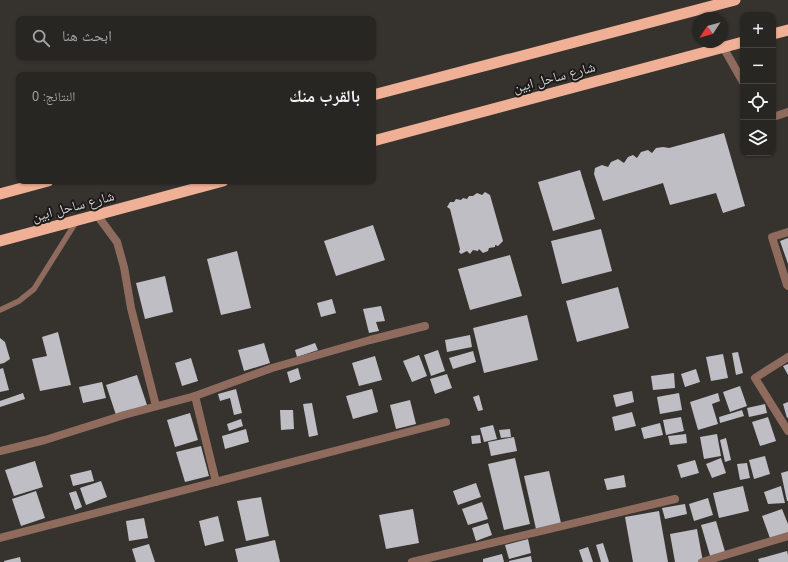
<!DOCTYPE html>
<html lang="ar">
<head>
<meta charset="utf-8">
<style>
  :root { --surface:#282623; --page:#343230; --text:#f1f3f6; --muted:#a5a5a6; --line:#444341 }
  body { margin:0; font-family:"PT Sans","Noto Naskh Arabic",sans-serif; background:var(--page); color:var(--text); direction:rtl }
  .controls { position:absolute; right:12px; top:12px; display:grid; overflow:hidden; border-radius:8px; box-shadow:0 1px 3px #0004 }
  .controls button { width:36px; height:36px; display:grid; place-items:center; padding:0; border:0; border-bottom:1px solid var(--line); background:var(--surface); color:var(--text); font:20px sans-serif }
  .compass { position:absolute; left:692px; top:12px; width:36px; height:36px; border-radius:50%; background:var(--surface); box-shadow:0 1px 3px #0004; rotate:234deg }
  .list { margin:0; padding:0; list-style:none }
  h2 { display:flex; justify-content:space-between; align-items:center; height:52px; margin:0; padding:0 16px; font-size:17px }
  h2 small { font-size:13px; font-weight:400; color:var(--muted) }
  .icon { flex:none; width:22px; height:22px; fill:none; stroke:currentColor; stroke-width:2; stroke-linecap:round; stroke-linejoin:round }
  .map { position:relative; flex:none; width:788px; height:562px; overflow:hidden; direction:ltr }
  .search { position:absolute; background:var(--surface); box-shadow:0 1px 3px #0004; left:16px; top:16px; width:360px; height:44px; display:flex; align-items:center; gap:10px; box-sizing:border-box; padding:0 14px; border-radius:8px; color:var(--muted); font-size:15px }
  .panel { position:absolute; background:var(--surface); box-shadow:0 1px 3px #0004; left:16px; top:72px; width:360px; height:112px; border-radius:8px; direction:rtl }
  .map>svg:first-child { display:block }
</style>
</head>
<body>
<div class="map">
<svg width="788" height="562" viewBox="0 0 788 562">
  <rect width="100%" height="100%" fill="#36332f"/>
  <!-- building -->
  <g fill="#bebec4">
    <path d="M724 133 745 206 723 213 716 193 670 205 663 183 603 201 594 174 595 168 602 165 608 167 611 162 618 159 624 163 628 157 633 155 637 158 641 152 648 150 652 153 656 148 663 147 669 148Z"/>
    <path d="M580 170 595 219 553 231 538 182Z"/>
    <path d="M485 192 490 195 503 241 498 246 495 245V247L489 248 488 251 483 253 479 249 478 251 473 250 470 254 467 251 461 254 459 252 460 249 450 209 447 207 450 202H454L456 199 461 200 463 198 467 199 469 196H473L477 193 482 195Z"/>
    <path d="M373 225 385 260 336 276 324 241Z"/>
    <path d="M601 229 612 271 562 284 551 241Z"/>
    <path d="M788 238V264L780 241Z"/>
    <path d="M237 251 251 308 221 315 207 259Z"/>
    <path d="M510 255 522 296 470 310 458 269Z"/>
    <path d="M165 276 173 312 145 319 136 283Z"/>
    <path d="M618 287 629 328 577 342 566 301Z"/>
    <path d="M332 299 336 313 321 317 317 303Z"/>
    <path d="M381 306 385 321 376 322 379 331 369 333 363 309Z"/>
    <path d="M527 315 538 360 484 373 473 328Z"/>
    <path d="M58 332 71 385 40 391 32 359 47 356 42 337Z"/>
    <path d="M470 335 472 347 447 352 445 340Z"/>
    <path d="M0 338 5 342 10 359 4 363 0 364Z"/>
    <path d="M264 343 270 363 244 371 238 350Z"/>
    <path d="M315 343 318 350 297 357 295 350Z"/>
    <path d="M438 350 445 371 431 376 424 355Z"/>
    <path d="M473 351 476 362 453 369 449 358Z"/>
    <path d="M738 352 743 373 736 375 732 353Z"/>
    <path d="M723 354 728 378 711 381 706 357Z"/>
    <path d="M419 355 427 376 412 382 403 361Z"/>
    <path d="M375 356 382 380 359 386 352 363Z"/>
    <path d="M191 358 198 381 182 386 175 363Z"/>
    <path d="M788 364V375L783 366Z"/>
    <path d="M3 368 9 390 0 392V369Z"/>
    <path d="M298 368 301 379 290 383 287 372Z"/>
    <path d="M696 369 700 382 685 387 681 374Z"/>
    <path d="M674 373 675 388 653 390 651 376Z"/>
    <path d="M447 374 452 388 435 394 430 379Z"/>
    <path d="M137 375 147 405 116 415 106 385Z"/>
    <path d="M102 382 106 398 83 403 79 387Z"/>
    <path d="M740 386 747 406 730 412 723 392Z"/>
    <path d="M236 389 242 413 234 415 230 398 220 401 218 394Z"/>
    <path d="M372 389 378 412 353 419 346 396Z"/>
    <path d="M632 391 634 402 616 407 613 395Z"/>
    <path d="M23 393 25 399 0 407V401Z"/>
    <path d="M679 393 682 410 660 414 657 397Z"/>
    <path d="M718 393 720 401 712 404 718 424 698 430 690 402Z"/>
    <path d="M479 395 483 410 478 411 473 397Z"/>
    <path d="M410 400 416 424 396 429 390 405Z"/>
    <path d="M788 402V417L787 418 783 404Z"/>
    <path d="M312 403 318 435 309 437 303 404Z"/>
    <path d="M765 404 767 413 749 417 747 408Z"/>
    <path d="M280 410H293L294 429 281 430Z"/>
    <path d="M742 410 744 416 720 423 719 417Z"/>
    <path d="M632 412 636 426 615 431 612 417Z"/>
    <path d="M190 413 198 440 175 447 167 420Z"/>
    <path d="M681 417 684 431 666 435 663 420Z"/>
    <path d="M768 417 776 441 760 446 752 422Z"/>
    <path d="M241 419 243 426 229 431 227 424Z"/>
    <path d="M660 423 663 435 644 439 641 428Z"/>
    <path d="M493 425 497 439 484 442 480 428Z"/>
    <path d="M246 429 249 442 225 449 222 436Z"/>
    <path d="M510 429 511 437 501 438 499 430Z"/>
    <path d="M686 434 687 443 670 445 668 436Z"/>
    <path d="M717 434 721 456 704 459 700 437Z"/>
    <path d="M480 435 481 443 472 444 471 436Z"/>
    <path d="M514 437 517 451 491 456 488 442Z"/>
    <path d="M726 438 731 460 725 462 720 440Z"/>
    <path d="M201 446 209 476 185 482 176 452Z"/>
    <path d="M765 456 770 474 754 479 749 460Z"/>
    <path d="M515 458 530 524 504 530 488 464Z"/>
    <path d="M721 458 726 473 712 478 706 464Z"/>
    <path d="M695 460 699 473 681 478 677 465Z"/>
    <path d="M35 461 43 487 14 496 5 470Z"/>
    <path d="M747 463 750 478 740 480 737 464Z"/>
    <path d="M91 470 94 481 73 486 70 475Z"/>
    <path d="M549 471 561 523 536 529 524 476Z"/>
    <path d="M788 471V501H787L781 473Z"/>
    <path d="M624 475 626 487 607 490 604 479Z"/>
    <path d="M101 481 107 497 86 505 80 488Z"/>
    <path d="M476 483 481 497 458 505 453 491Z"/>
    <path d="M743 486 749 511 719 518 713 493Z"/>
    <path d="M781 486 785 503 768 504 764 492Z"/>
    <path d="M36 491 45 518 21 526 12 499Z"/>
    <path d="M76 491 82 507 75 510 69 493Z"/>
    <path d="M261 497 269 536 246 541 237 501Z"/>
    <path d="M708 498 713 515 694 521 689 504Z"/>
    <path d="M482 502 488 519 468 525 462 509Z"/>
    <path d="M685 504 687 514 665 519 662 508Z"/>
    <path d="M413 509 419 543 386 549 379 515Z"/>
    <path d="M782 509 788 524V535L771 541 762 516Z"/>
    <path d="M659 511 668 562H633L625 517Z"/>
    <path d="M218 516 224 541 205 546 199 521Z"/>
    <path d="M144 518 148 538 129 541 126 521Z"/>
    <path d="M716 521 726 555 711 559 701 525Z"/>
    <path d="M488 523 492 535 476 541 472 528Z"/>
    <path d="M697 529 703 562H675L670 534Z"/>
    <path d="M528 539 531 553 509 559 505 545Z"/>
    <path d="M275 540 280 562H238L235 549Z"/>
    <path d="M603 543 609 562H601L596 545Z"/>
    <path d="M149 544 155 562H136L132 549Z"/>
    <path d="M588 547 593 562H583L579 550Z"/>
    <path d="M787 551 788 555V562H759L758 559Z"/>
    <path d="M502 554 504 562H483V559Z"/>
    <path d="M531 556 532 562H509V561Z"/>
    <path d="M20 557 21 562H4V561Z"/>
  </g>
  <g fill="none" stroke-linecap="round" stroke-linejoin="round">
    <!-- service -->
    <path stroke="#8f6b5d" stroke-width="5.5" d="M0 310 19 301 34 289 76 222"/>
    <!-- minor -->
    <g stroke="#8f6b5d" stroke-width="8">
      <path d="M723 47 743 82"/>
      <path d="M773 117 788 112"/>
      <path d="M97 215 117 242 124 267 131 308 156 406"/>
      <path d="M788 232 772 237 787 285 788 286"/>
      <path d="M788 357 755 378 788 431"/>
      <path d="M195 396 216 482"/>
      <path d="M0 451 45 440 124 415 195 396 272 368 370 340 425 326"/>
      <path d="M0 538 446 422"/>
      <path d="M412 562 675 499"/>
      <path d="M702 562 788 536"/>
    </g>
    <!-- trunk -->
    <g stroke="#efb096" stroke-width="11">
      <path d="M773 34 788 30"/>
      <path d="M373 95 735 0"/>
      <path d="M373 141 743 42"/>
      <path d="M0 194 48 181"/>
      <path d="M0 241 223 181"/>
    </g>
  </g>
  <g text-anchor="middle" stroke-width="4" stroke-linejoin="round" paint-order="stroke">
    <!-- street labels -->
    <g font-size="14" fill="#d3d1cf" stroke="#1c1b19">
      <text transform="translate(554 77) rotate(-15)" y="5">شارع ساحل ابين</text>
      <text transform="translate(73 206) rotate(-15)" y="5">شارع ساحل ابين</text>
    </g>
  </g>
</svg>
<div class="controls">
<button>+</button>
<button>−</button>
<button><svg class="icon" aria-label="locate" viewBox="0 0 24 24"><circle cx="12" cy="12" r="6"/><path d="M12 2v4M12 18v4M2 12h4M18 12h4"/></svg></button>
<button><svg class="icon" aria-label="layers" viewBox="0 0 24 24"><path d="M12 4l9 5-9 5-9-5zM3 14l9 5 9-5"/></svg></button>
</div>
<svg class="compass" viewBox="-18 -18 36 36"><path d="M0-13l5 13h-10z" fill="#e53935"/><path d="M0 13l5-13h-10z" fill="#a5a5a6"/></svg>
<div class="search"><svg class="icon" aria-label="search" viewBox="0 0 24 24"><circle cx="10" cy="10" r="6"/><path d="M15 15l6 6"/></svg>ابحث هنا</div>
<section class="panel">
<h2>بالقرب منك<small>النتائج: 0</small></h2>
<ul class="list">
</ul>
</section>
</div>
</body>
</html>
